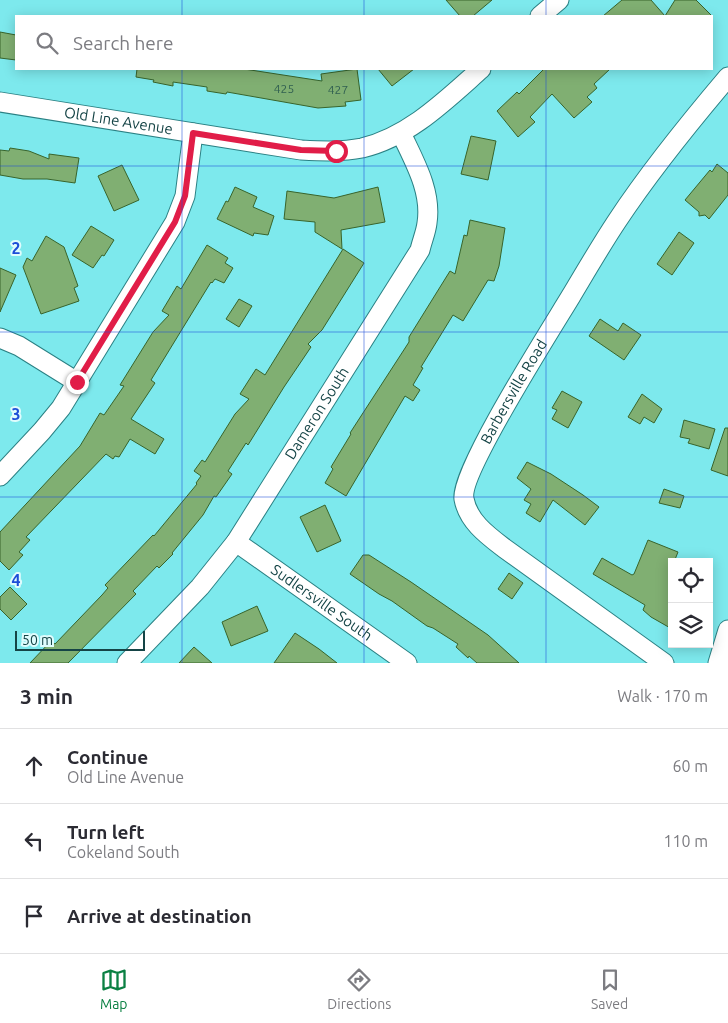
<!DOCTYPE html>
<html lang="en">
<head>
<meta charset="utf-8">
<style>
  :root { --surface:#fff; --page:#f2f2f3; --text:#2b2b33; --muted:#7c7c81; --line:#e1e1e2; --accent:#0b8043 }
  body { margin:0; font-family:Ubuntu,sans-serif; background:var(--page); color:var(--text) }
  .controls { position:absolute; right:15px; bottom:15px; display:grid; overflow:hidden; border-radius:0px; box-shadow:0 2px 12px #0003 }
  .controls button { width:45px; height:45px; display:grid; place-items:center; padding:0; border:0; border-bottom:1px solid var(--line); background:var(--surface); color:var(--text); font:25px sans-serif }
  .scale { position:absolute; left:15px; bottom:12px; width:130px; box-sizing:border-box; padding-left:5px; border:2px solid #154446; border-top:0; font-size:14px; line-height:18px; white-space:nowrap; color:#154446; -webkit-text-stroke:4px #dffcfd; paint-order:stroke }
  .stop { position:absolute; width:15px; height:15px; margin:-11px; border:4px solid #e11d48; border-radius:50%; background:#fff }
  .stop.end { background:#e11d48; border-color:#fff; box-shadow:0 1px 5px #0008 }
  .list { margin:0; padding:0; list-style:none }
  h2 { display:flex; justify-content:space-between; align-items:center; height:65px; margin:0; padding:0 20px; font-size:21px }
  h2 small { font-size:16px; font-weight:400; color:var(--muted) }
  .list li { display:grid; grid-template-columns:32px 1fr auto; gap:15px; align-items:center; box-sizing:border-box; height:75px; padding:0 20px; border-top:1px solid var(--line) }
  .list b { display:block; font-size:19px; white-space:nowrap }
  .list p { margin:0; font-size:16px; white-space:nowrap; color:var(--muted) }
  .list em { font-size:16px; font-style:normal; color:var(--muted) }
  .icon { flex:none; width:28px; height:28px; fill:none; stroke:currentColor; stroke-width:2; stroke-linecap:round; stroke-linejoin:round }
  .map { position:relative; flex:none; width:728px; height:663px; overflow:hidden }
  .search { position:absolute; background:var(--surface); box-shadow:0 2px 12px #0003; left:15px; right:15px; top:15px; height:55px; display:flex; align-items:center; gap:12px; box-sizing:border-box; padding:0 18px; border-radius:0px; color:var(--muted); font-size:19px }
  .sheet { height:290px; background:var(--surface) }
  nav { display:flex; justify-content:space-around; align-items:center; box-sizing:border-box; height:70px; border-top:1px solid var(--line); background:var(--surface); font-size:14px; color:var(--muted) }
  nav a { display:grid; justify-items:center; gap:2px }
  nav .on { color:var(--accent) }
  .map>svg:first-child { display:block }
</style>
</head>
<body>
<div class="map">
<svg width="728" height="663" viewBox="0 0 728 663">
  <rect width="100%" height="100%" fill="#7de9ed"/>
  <!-- building -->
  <g fill="#80af72" stroke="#38642b">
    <path d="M446 0H492L473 16H460Z"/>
    <path d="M622 0H651L665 16H603Z"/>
    <path d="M675 0H696L712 16H665Z"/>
    <path d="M0 32 16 35V60L0 58Z"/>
    <path d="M137 69H244L322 81 321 74 357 69 361 100 345 102 346 106 318 108 227 92 226 94 207 91V87L173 82V86L153 82 154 80 136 77Z"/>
    <path d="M378 69H414L392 86Z"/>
    <path d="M544 69H610L594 84 597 88 587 97 592 102 574 118 552 94 530 117 535 122 518 137 497 111 517 92 519 94Z"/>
    <path d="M471 136 496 141 488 180 461 174Z"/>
    <path d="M10 148 29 151 49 159V154L79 158 75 183 47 179H23L0 175V150L9 151Z"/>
    <path d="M717 164 728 173V195L709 219 705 215 699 216V212L685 200 710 170 712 172Z"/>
    <path d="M122 165 139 200 114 211 98 176Z"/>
    <path d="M235 187 257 197 253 207 274 216 268 235 254 233 253 236 217 219 226 201 228 202Z"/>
    <path d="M378 187 385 222 341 230 342 249 315 232V222L284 219 287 191 334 198Z"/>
    <path d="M470 220 505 228 499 266 494 281 488 280 463 321 453 315 421 367 423 368 413 385 420 390 413 401 405 396 346 496 325 483 333 469 331 467 351 434 350 433 409 342V337L450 271 455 274 464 235 467 236Z"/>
    <path d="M91 226 114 240 104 256 102 255 93 268 72 255Z"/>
    <path d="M679 232 694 243 672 275 657 264Z"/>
    <path d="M46 236 64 247 78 286 74 288 79 301 41 314 23 267 27 258 32 261Z"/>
    <path d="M207 245 228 258 225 263 233 268 224 283 215 279 212 283 211 282 151 380 155 383 131 419 164 439 155 454 130 439 119 457 115 456 113 459 106 454 26 537 30 540 19 552 23 555 9 570 0 561V532L80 446 100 413 104 415 124 386 120 385 153 332 169 315 162 311 177 286 181 289Z"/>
    <path d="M343 249 364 263 322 330 308 344 311 347 284 387 248 445 246 443 228 471 232 474 216 497 214 496 203 515 172 553 173 554 159 568 157 566 133 591 136 594 68 663H30L51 641 55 644 102 595 108 588 105 585 153 535 154 536 197 484 196 483 201 476 194 471 202 460 205 462 235 414 249 399 240 394 256 369 265 375Z"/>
    <path d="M0 268 16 275 0 312Z"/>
    <path d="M239 299 252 306 239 327 226 319Z"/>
    <path d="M600 319 618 331 623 323 641 335 624 360 589 336Z"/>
    <path d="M562 391 582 402 568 428 552 419 557 410 552 408Z"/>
    <path d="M642 394 662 409 654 423 644 417 640 424 628 417Z"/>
    <path d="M684 420 715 429 709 449 688 443 690 439 680 437Z"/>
    <path d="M725 428H728V476L711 470Z"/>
    <path d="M527 462 551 474 583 495 599 507 585 525 553 500 540 522 526 513 531 504 524 500 531 489 517 478Z"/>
    <path d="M664 489 684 496 680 508 659 503Z"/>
    <path d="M325 505 341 541 317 552 300 517Z"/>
    <path d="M648 540 678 552 674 562H672V629L651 617 643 610 645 605 593 574 602 558 632 575 634 574Z"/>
    <path d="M363 555H369L411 582 488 635 519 663H477L469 656 468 658 456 647 458 644 433 628 427 626 392 601 379 594 350 574Z"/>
    <path d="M509 573 523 583 512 599 498 589Z"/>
    <path d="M10 587 27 604 11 620 0 609V597Z"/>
    <path d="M257 606 268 631 231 646 222 622Z"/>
    <path d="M295 633 319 649 337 663H274Z"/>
    <path d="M194 647 212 663H179Z"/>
  </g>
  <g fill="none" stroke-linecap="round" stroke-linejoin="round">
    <!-- street casing -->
    <g stroke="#2b8184" stroke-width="21">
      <g id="street">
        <path d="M540 16 559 0"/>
        <path id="s1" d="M0 102 301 150C321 151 341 152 362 148 409 137 446 100 481 69"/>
        <path d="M0 338 19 346 77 382"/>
        <path d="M0 476 42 431 61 408 175 222 185 196 193 133"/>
        <path id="s2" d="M236 542 407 663"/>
        <path id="s3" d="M127 663 200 587 236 542 420 250C422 241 426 232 427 223 432 191 414 161 401 133"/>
        <path id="s4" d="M664 663 504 548C487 535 468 521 464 499 459 473 553 326 571 296 586 271 601 245 617 221 650 171 689 123 728 77"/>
        <path d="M718 663 728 630"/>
      </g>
    </g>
    <!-- street -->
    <use href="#street" stroke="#fff" stroke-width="19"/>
  </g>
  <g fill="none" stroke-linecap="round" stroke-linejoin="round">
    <!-- route -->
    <path stroke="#e11d48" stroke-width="6" d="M77 382 175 222 185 196 193 133 301 150 336 151"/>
  </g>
  <!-- grid -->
  <path fill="none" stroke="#1d4ed8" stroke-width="1" stroke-opacity="0.55" d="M182 0V16M364 0V16M546 0V16M182 69V663M364 69V663M546 69V663M0 166H728M0 332H728M0 497H728"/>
  <g text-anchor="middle" stroke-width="4" stroke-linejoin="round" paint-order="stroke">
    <!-- number labels -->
    <g font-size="12" fill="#305f51">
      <text x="284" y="93">425</text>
      <text x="338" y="94">427</text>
    </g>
    <!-- street labels -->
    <g font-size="15" fill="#154446" stroke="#dffcfd">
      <text dy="5" stroke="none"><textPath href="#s1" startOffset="120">Old Line Avenue</textPath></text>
      <text dy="5" stroke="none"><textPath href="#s4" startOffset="381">Barbersville Road</textPath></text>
      <text dy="5" stroke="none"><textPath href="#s3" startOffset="315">Dameron South</textPath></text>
      <text dy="5" stroke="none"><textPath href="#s2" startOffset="105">Sudlersville South</textPath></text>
    </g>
  </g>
  <g font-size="16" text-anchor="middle" font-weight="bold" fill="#1d4ed8" stroke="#dffcfd" stroke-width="4" stroke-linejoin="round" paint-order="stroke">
    <text x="16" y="254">2</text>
    <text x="16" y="420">3</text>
    <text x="16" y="586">4</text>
  </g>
</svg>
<div class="controls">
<button><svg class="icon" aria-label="locate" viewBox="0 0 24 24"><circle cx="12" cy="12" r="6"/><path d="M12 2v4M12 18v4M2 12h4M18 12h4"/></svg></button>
<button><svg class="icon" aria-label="layers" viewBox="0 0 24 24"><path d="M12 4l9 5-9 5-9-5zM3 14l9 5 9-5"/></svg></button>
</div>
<div class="scale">50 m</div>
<div class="stop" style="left:336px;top:151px"></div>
<div class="stop end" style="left:77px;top:382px"></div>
<div class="search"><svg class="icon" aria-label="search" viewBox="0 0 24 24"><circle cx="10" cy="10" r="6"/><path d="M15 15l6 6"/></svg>Search here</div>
</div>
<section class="sheet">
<h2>3 min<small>Walk · 170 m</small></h2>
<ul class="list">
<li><svg class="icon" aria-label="ahead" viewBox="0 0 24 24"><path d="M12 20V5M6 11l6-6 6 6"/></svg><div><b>Continue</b><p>Old Line Avenue</p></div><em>60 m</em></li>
<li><svg class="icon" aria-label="left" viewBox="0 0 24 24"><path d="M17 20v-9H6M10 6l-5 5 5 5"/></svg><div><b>Turn left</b><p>Cokeland South</p></div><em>110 m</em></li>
<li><svg class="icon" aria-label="arrive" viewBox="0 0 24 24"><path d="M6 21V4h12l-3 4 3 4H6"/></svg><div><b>Arrive at destination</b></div></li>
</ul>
</section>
<nav>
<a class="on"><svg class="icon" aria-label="map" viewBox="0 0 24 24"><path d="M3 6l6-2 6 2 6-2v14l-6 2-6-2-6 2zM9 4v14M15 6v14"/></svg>Map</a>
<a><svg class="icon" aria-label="directions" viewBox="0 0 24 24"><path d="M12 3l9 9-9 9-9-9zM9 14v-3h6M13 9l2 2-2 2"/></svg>Directions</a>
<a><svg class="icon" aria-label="saved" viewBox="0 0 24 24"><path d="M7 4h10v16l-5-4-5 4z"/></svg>Saved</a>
</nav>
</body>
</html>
